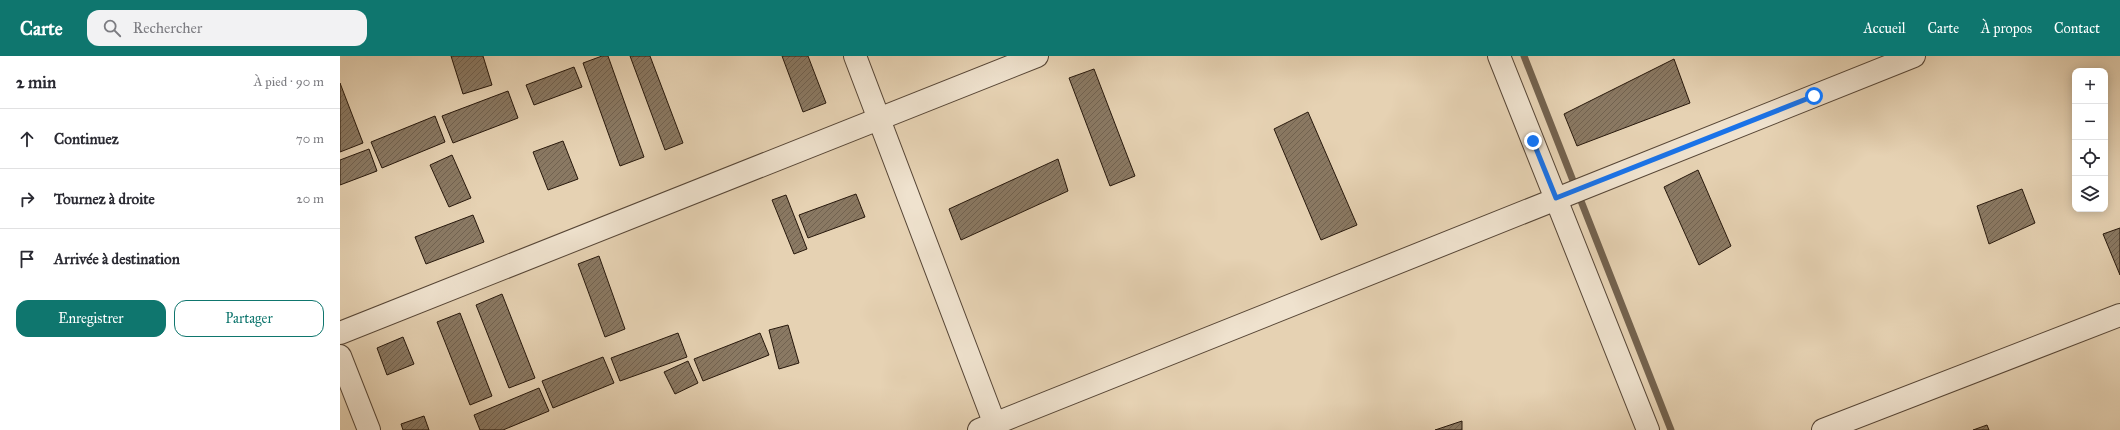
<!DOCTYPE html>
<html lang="fr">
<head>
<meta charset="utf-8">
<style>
  :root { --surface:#fff; --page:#f2f2f3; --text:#2b2b33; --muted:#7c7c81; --line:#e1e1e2; --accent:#0f766e }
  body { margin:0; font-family:"IM FELL Great Primer",serif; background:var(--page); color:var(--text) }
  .controls { position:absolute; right:12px; top:12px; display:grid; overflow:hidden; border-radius:8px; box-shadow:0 2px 10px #0003 }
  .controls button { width:36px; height:36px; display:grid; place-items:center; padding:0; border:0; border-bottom:1px solid var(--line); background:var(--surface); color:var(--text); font:20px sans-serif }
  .stop { position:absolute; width:12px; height:12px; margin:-9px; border:3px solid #1a73e8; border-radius:50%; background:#fff }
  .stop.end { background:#1a73e8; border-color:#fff; box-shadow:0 1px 4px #0008 }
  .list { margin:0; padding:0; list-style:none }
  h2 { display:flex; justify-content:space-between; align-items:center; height:52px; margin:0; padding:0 16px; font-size:17px }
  h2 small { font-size:13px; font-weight:400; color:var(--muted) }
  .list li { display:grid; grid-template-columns:26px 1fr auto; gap:12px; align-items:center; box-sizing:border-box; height:60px; padding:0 16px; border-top:1px solid var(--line) }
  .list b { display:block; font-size:15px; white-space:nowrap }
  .list em { font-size:13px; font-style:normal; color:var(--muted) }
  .actions { display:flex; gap:8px; padding:12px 16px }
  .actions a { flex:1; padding:9px 0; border:1px solid var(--accent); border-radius:12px; text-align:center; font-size:14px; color:var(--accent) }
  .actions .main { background:var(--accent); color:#fff }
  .icon { flex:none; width:22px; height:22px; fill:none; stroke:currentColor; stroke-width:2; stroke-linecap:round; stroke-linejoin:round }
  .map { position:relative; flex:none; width:1780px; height:374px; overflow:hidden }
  header { display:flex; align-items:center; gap:24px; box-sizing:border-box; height:56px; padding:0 20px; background:var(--accent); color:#fff }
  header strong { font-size:19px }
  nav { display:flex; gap:22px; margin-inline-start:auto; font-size:14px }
  .search { width:280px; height:36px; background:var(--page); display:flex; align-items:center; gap:10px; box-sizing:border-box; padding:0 14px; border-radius:12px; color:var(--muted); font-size:15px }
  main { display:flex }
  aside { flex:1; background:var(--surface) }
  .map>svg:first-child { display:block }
</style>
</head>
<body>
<header>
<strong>Carte</strong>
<div class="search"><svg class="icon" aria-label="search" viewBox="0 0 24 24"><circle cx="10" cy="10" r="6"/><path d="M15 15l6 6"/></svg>Rechercher</div>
<nav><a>Accueil</a><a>Carte</a><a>À propos</a><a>Contact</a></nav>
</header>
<main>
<aside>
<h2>2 min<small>À pied · 90 m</small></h2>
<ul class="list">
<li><svg class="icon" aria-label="ahead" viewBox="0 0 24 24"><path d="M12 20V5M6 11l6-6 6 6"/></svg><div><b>Continuez</b></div><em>70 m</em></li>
<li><svg class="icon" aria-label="right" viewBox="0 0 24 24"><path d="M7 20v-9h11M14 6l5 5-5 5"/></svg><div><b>Tournez à droite</b></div><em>20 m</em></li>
<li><svg class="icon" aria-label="arrive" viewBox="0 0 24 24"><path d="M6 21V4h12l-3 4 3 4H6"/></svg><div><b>Arrivée à destination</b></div></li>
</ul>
<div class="actions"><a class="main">Enregistrer</a><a>Partager</a></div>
</aside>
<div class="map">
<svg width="1780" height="374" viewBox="0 0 1780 374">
  <defs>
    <pattern id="building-hatch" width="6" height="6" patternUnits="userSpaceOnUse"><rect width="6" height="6" fill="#8a7963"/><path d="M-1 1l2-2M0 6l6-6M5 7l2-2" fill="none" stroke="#716250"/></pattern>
  </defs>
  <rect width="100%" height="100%" fill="#e6d2b3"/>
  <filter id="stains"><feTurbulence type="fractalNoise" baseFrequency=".005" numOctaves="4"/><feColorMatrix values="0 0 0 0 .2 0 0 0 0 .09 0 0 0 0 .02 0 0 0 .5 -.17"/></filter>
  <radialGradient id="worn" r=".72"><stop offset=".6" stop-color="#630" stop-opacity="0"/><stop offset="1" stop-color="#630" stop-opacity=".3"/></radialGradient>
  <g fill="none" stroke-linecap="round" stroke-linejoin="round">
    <!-- stream -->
    <path stroke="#73624e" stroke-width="7" d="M1184 0 1331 374"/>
  </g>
  <!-- building -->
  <g fill="url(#building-hatch)" stroke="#27180c">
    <path d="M111 0H143L152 29 123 38Z"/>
    <path d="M262 0H268L304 101 280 110 243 7Z"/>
    <path d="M290 0H310L343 87 325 94Z"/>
    <path d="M442 0H468L486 47 463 56Z"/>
    <path d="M1334 3 1350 47 1237 90 1224 58Z"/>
    <path d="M234 11 242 31 194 49 186 29Z"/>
    <path d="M754 13 795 120 770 130 729 22Z"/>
    <path d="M0 27 23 87 0 96Z"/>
    <path d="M168 35 178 62 113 87 102 60Z"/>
    <path d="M968 56 1017 169 981 184 934 73Z"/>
    <path d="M95 60 105 86 42 112 31 86Z"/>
    <path d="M223 85 238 123 208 134 193 96Z"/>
    <path d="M29 93 37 115 0 129V104Z"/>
    <path d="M112 99 131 142 109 151 90 109Z"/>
    <path d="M718 103 728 135 621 184 609 153Z"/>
    <path d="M1358 114 1391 190 1359 209 1324 131Z"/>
    <path d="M1682 133 1695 167 1649 188 1637 150Z"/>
    <path d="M516 138 525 161 468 182 459 159Z"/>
    <path d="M446 139 467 193 454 198 432 144Z"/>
    <path d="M133 159 144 186 86 208 75 181Z"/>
    <path d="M1780 172V219L1763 178Z"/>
    <path d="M259 200 285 273 265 281 238 208Z"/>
    <path d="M162 238 195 322 169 332 136 249Z"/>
    <path d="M120 257 152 340 130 349 97 266Z"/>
    <path d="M448 269 459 307 439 313 429 274Z"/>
    <path d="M338 277 347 301 280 325 271 302Z"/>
    <path d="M420 277 429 299 363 325 354 303Z"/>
    <path d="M63 281 74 308 47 319 37 292Z"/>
    <path d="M263 301 274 327 213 352 202 325Z"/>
    <path d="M348 305 358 327 335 338 324 316Z"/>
    <path d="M199 332 209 355 163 374H140L134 359Z"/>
    <path d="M84 360 89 374H63L61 368Z"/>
    <path d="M1122 365V374H1095Z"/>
    <path d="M1647 369 1649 374H1633Z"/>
  </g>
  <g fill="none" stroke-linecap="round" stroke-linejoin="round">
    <!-- minor casing -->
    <g stroke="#574636" stroke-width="24">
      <g id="minor">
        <path d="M515 0 657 374"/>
        <path d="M1159 0 1308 374"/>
        <path d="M0 277 697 0"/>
        <path d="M0 300 29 374"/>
        <path d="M639 374 1574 0"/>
        <path d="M1483 374 1780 259"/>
      </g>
    </g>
    <!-- minor -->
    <use href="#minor" stroke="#efe2ce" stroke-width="22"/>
  </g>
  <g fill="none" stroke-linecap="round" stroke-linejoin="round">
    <!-- route -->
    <path stroke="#1a73e8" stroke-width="5" d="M1193 85 1216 142 1474 40"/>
  </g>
  <rect width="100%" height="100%" filter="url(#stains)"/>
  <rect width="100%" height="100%" fill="url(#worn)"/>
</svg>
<div class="controls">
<button>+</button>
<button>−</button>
<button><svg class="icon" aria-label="locate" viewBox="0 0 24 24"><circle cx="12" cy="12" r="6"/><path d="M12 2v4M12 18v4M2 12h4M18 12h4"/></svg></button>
<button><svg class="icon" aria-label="layers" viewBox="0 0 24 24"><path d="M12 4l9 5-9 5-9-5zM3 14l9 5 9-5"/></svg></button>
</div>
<div class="stop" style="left:1474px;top:40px"></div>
<div class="stop end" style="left:1193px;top:85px"></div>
</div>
</main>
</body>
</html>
